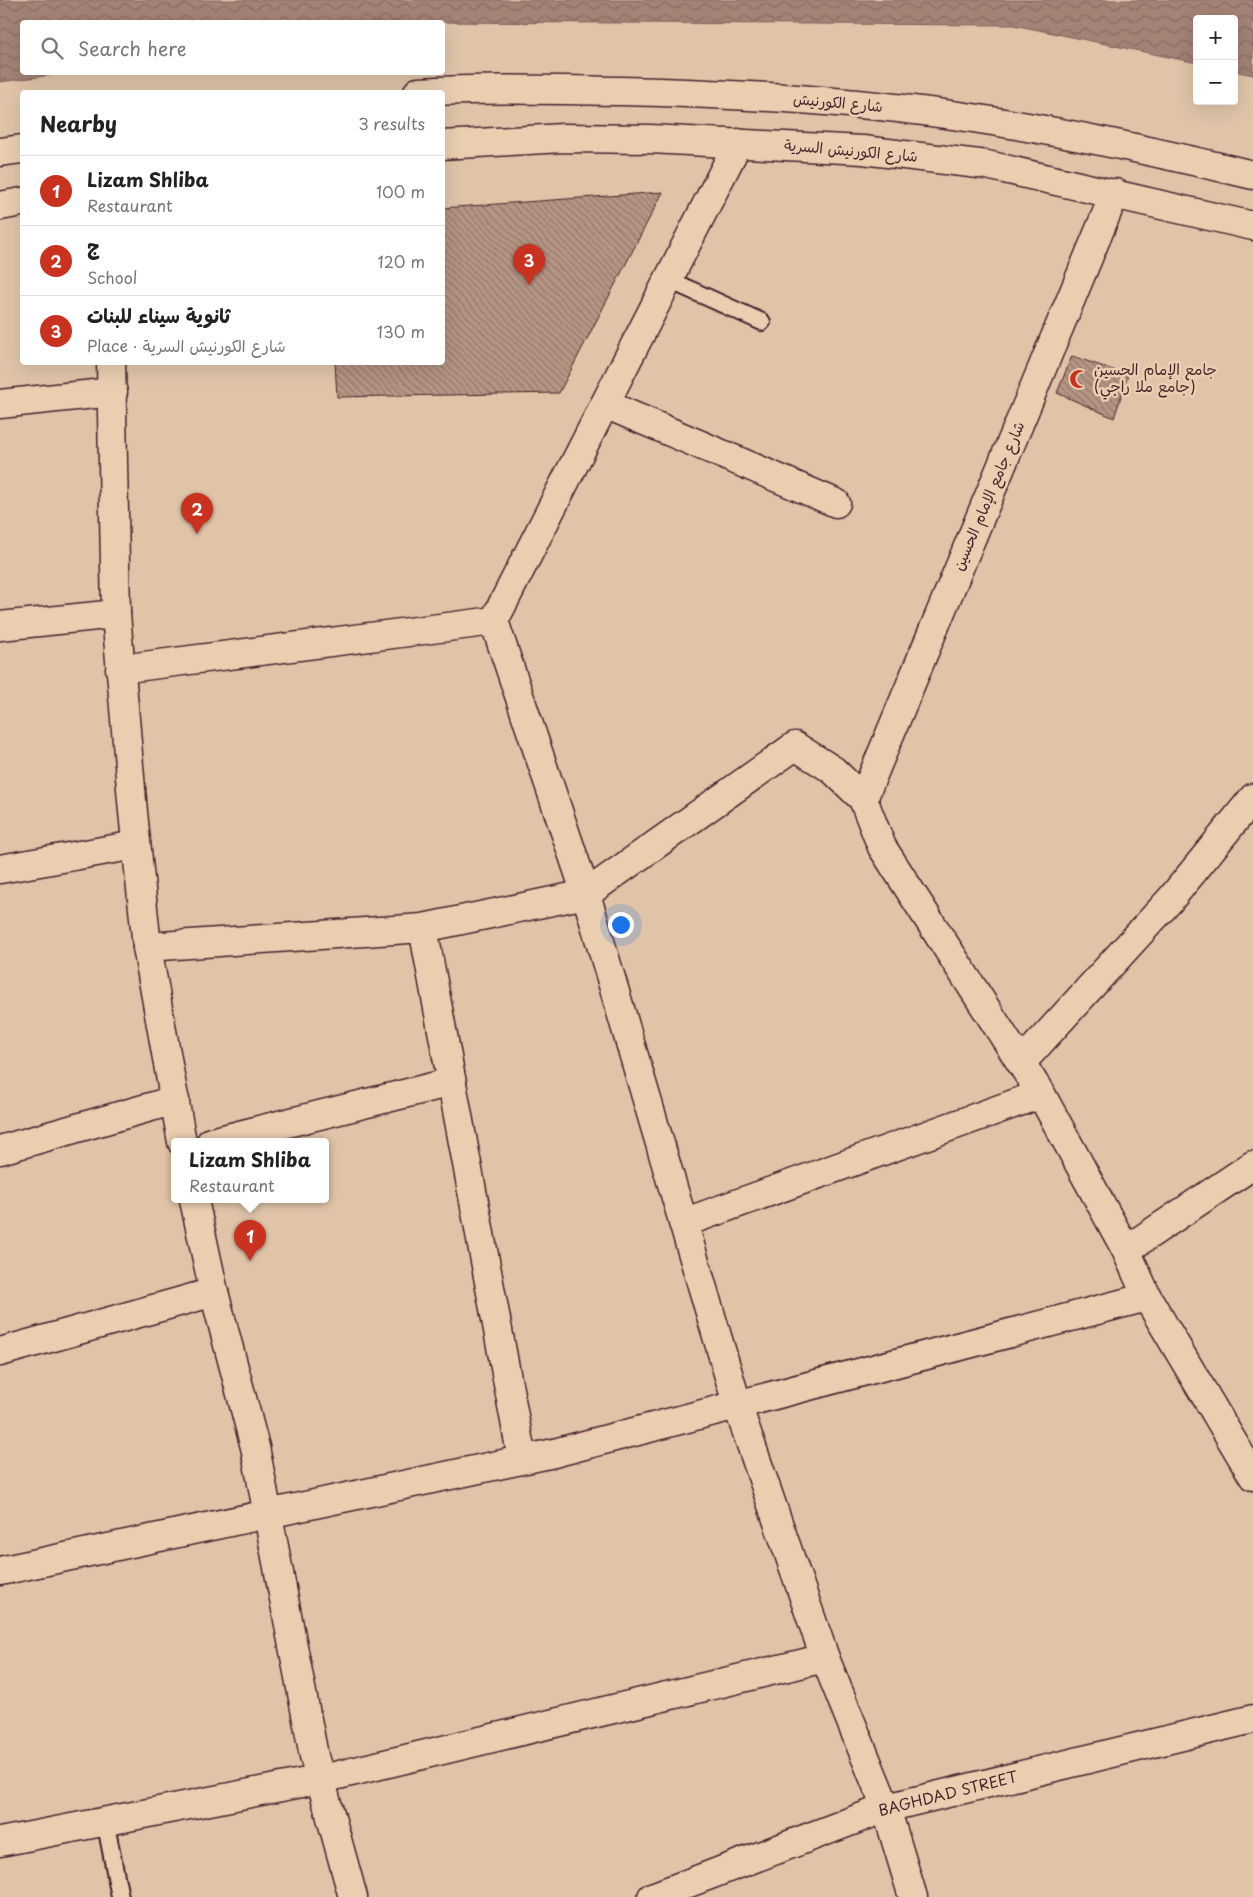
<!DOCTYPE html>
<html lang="en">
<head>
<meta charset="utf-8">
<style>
  :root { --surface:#fff; --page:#f2f2f2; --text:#222; --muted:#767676; --line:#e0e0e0; --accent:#c8321e }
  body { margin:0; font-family:"Playpen Sans","Playpen Sans Arabic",sans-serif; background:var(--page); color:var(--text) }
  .controls { position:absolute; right:15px; top:15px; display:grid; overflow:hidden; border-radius:5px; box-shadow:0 5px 20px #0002 }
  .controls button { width:45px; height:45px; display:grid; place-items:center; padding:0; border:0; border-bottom:1px solid var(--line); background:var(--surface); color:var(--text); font:25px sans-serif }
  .you { position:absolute; left:620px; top:924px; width:18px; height:18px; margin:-12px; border:4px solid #fff; border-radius:50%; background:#1a73e8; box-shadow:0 0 0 8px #1a73e833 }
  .badge { display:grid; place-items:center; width:32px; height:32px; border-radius:50%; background:var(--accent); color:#fff; font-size:16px; font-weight:700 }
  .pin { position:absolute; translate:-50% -41px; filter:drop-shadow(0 1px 2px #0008) }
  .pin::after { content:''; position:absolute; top:26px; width:18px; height:15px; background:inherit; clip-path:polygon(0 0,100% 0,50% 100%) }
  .popup { position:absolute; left:171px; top:1138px; width:158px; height:65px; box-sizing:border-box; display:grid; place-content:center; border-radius:5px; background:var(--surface); filter:drop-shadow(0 1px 4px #0005); font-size:16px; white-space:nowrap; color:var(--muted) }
  .popup b { font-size:19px; color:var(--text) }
  .popup::after { content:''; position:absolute; left:50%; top:100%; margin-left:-10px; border:10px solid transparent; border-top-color:var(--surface) }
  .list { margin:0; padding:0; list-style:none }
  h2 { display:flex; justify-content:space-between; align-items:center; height:65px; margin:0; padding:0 20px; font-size:21px }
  h2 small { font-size:16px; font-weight:400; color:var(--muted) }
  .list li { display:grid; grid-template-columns:32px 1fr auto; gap:15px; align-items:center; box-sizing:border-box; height:70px; padding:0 20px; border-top:1px solid var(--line) }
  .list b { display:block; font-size:19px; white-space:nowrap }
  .list p { margin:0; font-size:16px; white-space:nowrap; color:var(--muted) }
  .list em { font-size:16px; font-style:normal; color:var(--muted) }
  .icon { flex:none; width:28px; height:28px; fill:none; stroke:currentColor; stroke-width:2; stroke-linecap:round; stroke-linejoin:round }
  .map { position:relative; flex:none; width:1253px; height:1897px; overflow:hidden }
  .search { position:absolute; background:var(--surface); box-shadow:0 5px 20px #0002; left:20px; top:20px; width:425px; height:55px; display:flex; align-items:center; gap:12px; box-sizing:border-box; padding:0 18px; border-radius:5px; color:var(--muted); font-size:19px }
  .panel { position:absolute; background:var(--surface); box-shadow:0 5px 20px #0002; left:20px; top:90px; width:425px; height:275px; border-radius:5px }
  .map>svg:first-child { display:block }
</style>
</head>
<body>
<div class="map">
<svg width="1253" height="1897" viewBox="0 0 1253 1897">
  <defs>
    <pattern id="water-waves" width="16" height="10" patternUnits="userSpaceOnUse" patternTransform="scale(1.25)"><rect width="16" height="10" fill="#a48276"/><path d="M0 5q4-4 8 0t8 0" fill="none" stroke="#886a61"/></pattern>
    <pattern id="building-back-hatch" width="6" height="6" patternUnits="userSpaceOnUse" patternTransform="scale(1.25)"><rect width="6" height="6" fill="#b59584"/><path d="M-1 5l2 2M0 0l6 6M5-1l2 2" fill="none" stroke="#95796c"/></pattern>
  </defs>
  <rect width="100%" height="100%" fill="#dfc4a8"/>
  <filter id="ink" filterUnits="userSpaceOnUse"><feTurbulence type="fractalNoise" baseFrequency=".02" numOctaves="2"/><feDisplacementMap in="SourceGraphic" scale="10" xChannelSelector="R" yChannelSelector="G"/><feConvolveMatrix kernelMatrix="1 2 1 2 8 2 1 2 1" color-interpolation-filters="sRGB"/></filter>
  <g filter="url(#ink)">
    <!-- water -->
    <path fill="url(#water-waves)" stroke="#805a58" d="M0 0H1253V75L1234 71V19H1197V63L1014 25 422 22H22V72L67 73 0 82Z"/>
    <!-- building -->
    <g fill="url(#building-back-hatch)" stroke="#4a1f2b">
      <path d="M663 192 559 393 337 397 335 362H442V208Z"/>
      <path d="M1072 356 1128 375 1114 418 1057 393Z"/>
    </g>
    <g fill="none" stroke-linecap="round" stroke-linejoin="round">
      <!-- lane casing -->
      <g stroke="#4a1f2b" stroke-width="20">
        <g id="lane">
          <path d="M669 280 762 322"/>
          <path d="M105 1820 120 1897"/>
        </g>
      </g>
      <!-- street casing -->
      <g stroke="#4a1f2b" stroke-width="31">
        <g id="street">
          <path d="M738 143 494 621 586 894 738 1407 825 1658 886 1808 913 1897"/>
          <path d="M0 404 113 392"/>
          <path d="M605 404 836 503"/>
          <path d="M0 626 116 614"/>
          <path d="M120 669 494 621"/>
          <path d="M863 799 1115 193"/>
          <path d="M0 869 136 845"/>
          <path d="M423 928 522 1459"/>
          <path d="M147 947 423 928 586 894 795 746 833 770 863 799 882 847 1041 1094 1126 1250 1147 1297 1253 1476"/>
          <path d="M1022 1062 1170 900 1253 798"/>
          <path d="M211 1142 452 1082"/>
          <path d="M0 1150 175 1100"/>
          <path d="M683 1223 1041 1094"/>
          <path d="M1126 1250 1253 1165"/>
          <path d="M0 1352 214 1292"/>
          <path d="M0 1571 554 1453 1147 1297"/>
          <path d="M0 1842 322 1779 825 1658"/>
        </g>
      </g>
      <!-- secondary casing -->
      <g stroke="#4a1f2b" stroke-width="31">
        <g id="secondary">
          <path d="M418 92C486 88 553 90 621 91 745 94 869 101 992 121 1080 135 1166 154 1253 175"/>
          <path d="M442 145 563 138 650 139 863 150 987 165 1253 226"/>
          <path d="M0 152 22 149"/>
          <path d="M0 206 22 202"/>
          <path d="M111 362 116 614 133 812 147 947 182 1142"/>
          <path d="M194 1200 214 1292 255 1447 314 1756 353 1897"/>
          <path d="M652 1897 886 1808 1253 1719"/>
        </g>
      </g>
      <!-- lane -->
      <use href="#lane" stroke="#e9ceb0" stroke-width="16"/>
      <!-- street -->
      <use href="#street" stroke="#e9ceb0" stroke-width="28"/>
      <!-- secondary -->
      <use href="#secondary" stroke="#e9ceb0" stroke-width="28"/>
    </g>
  </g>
  <!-- icons -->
  <defs>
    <g id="mosque-bare" transform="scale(1.5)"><path d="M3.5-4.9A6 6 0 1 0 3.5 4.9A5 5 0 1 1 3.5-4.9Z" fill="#c8321e" stroke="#e9ceb0" stroke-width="2.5" paint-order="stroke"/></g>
  </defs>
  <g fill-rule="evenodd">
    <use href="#mosque-bare" x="1079" y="379"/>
  </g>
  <g text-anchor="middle" stroke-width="5" stroke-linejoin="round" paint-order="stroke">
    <!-- street labels -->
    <g font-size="15" fill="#4a1f2b" stroke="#e9ceb0">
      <text transform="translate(838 103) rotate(5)" y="5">شارع الكورنيش</text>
      <text transform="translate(851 151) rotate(5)" y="5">شارع الكورنيش السرية</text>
      <text transform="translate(989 496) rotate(-67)" y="5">شارع جامع الإمام الحسين</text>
      <text transform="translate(948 1794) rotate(-14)" y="5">BAGHDAD STREET</text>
    </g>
    <!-- poi labels -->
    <g font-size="15" fill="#4a1f2b" stroke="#e9ceb0" text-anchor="start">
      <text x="1094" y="375">جامع الإمام الحسين<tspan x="1094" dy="17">(جامع ملا راجي)</tspan></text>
    </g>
  </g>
</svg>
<div class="controls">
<button>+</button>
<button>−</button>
</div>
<div class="you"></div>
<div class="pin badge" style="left:250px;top:1261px">1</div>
<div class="popup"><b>Lizam Shliba</b>Restaurant</div>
<div class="pin badge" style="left:197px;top:534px">2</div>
<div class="pin badge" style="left:529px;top:285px">3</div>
<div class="search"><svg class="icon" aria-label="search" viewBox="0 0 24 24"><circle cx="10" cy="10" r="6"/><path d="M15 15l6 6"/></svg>Search here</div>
<section class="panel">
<h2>Nearby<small>3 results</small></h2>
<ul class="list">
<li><span class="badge">1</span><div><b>Lizam Shliba</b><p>Restaurant</p></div><em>100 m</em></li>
<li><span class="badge">2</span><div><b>ج</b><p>School</p></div><em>120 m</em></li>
<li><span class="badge">3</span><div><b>ثانوية سيناء للبنات</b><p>Place · شارع الكورنيش السرية</p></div><em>130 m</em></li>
</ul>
</section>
</div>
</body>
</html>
